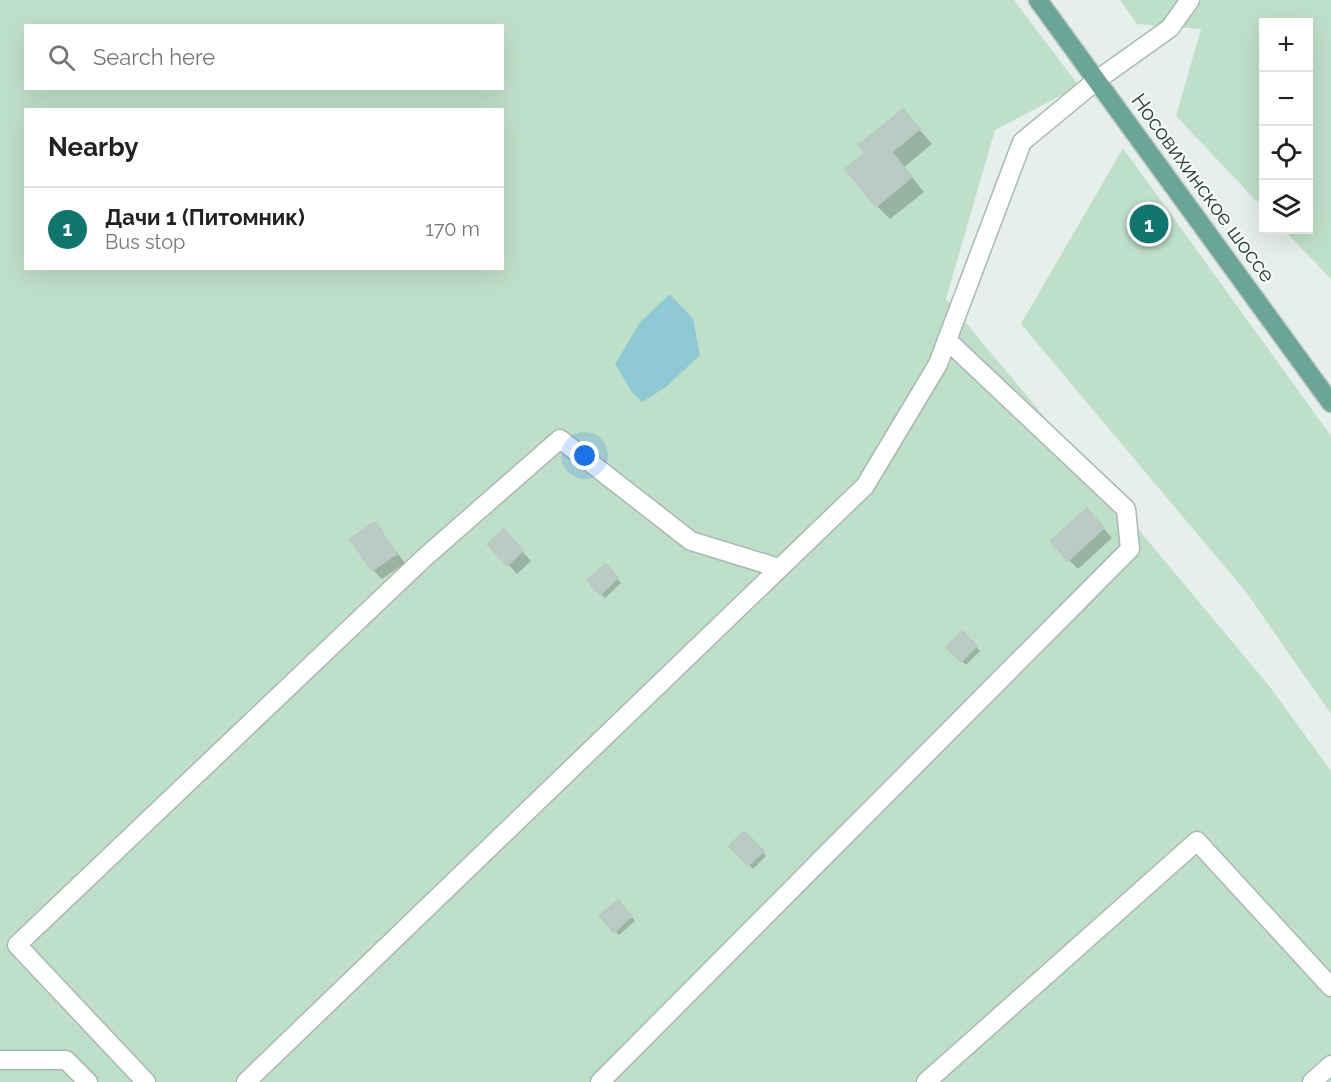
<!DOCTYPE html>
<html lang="en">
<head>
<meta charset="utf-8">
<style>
  :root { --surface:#fff; --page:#f6f6f6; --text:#222; --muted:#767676; --line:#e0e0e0; --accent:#0f766e }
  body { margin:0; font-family:Raleway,sans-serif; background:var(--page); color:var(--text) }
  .controls { position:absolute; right:18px; top:18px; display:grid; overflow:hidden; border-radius:0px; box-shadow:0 6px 24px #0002 }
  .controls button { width:54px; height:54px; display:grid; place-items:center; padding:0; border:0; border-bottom:2px solid var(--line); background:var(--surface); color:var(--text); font:30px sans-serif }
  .you { position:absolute; left:585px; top:456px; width:21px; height:21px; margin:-15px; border:4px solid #fff; border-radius:50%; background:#1a73e8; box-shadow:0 0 0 9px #1a73e833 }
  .badge { display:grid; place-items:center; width:39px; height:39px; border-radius:50%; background:var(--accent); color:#fff; font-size:20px; font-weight:700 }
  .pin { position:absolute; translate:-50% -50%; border:3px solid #fff; box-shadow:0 2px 6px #0006 }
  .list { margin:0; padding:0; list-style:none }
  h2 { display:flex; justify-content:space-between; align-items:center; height:78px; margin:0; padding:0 24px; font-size:26px }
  h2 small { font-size:20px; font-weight:400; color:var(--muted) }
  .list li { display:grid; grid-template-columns:39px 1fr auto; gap:18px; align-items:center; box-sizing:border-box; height:84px; padding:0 24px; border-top:2px solid var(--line) }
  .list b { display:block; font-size:22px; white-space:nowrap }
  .list p { margin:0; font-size:20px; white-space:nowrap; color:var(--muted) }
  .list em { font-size:20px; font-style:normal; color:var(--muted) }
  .icon { flex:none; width:33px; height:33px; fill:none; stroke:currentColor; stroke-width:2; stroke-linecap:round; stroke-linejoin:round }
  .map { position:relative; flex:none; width:1331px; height:1082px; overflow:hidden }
  .search { position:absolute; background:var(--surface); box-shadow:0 6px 24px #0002; left:24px; top:24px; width:480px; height:66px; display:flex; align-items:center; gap:15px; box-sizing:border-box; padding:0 21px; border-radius:0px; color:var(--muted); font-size:22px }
  .panel { position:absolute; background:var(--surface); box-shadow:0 6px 24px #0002; left:24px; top:108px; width:480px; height:162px; border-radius:0px }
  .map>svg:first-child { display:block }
</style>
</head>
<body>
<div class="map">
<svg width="1331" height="1082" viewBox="0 0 1331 1082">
  <rect width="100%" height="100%" fill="#e6efeb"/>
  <!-- green -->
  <g fill="#bfe0c8" fill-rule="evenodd">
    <path d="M0 0H1014L1079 86 995 130 946 299 1270 687 1331 771V1082H0ZM26 26H502V88H26ZM26 110H502V268H26Z"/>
    <path d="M1120 0H1331V279L1284 230H1308V22H1264L1263 208 1176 116 1201 29 1137 24Z"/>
    <path d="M1123 148 1331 436V714L1246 592 1021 324Z"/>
  </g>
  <!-- water -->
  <path fill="#8ec9d4" d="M670 294 693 319 700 355 666 387 642 402 632 392 615 364 641 321Z"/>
  <!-- shadow -->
  <g fill="#0003">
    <path d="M903 111 932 144 904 167 924 192 890 219 877 206 867 153Z"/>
    <path d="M1096 519 1112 538 1078 569 1069 560Z"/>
    <path d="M375 524 405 563 382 579 373 570Z"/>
    <path d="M512 540 531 561 517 574 489 544Z"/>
    <path d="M610 570 621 583 605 598 601 594Z"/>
    <path d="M962 633 980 651 966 665 948 647Z"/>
    <path d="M744 833 766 856 753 869 731 846Z"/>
    <path d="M622 906 635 921 619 935 601 916Z"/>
  </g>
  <!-- building -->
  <g fill="#bbcac4" stroke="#b8c9c2" stroke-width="1.5">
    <path d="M903 109 920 129 892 152 912 177 876 207 845 169 865 153 859 145Z"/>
    <path d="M1087 508 1104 528 1068 561 1050 541Z"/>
    <path d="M375 522 397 554 372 571 350 539Z"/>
    <path d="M504 529 523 551 507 566 487 544Z"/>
    <path d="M606 564 618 578 600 595 587 580Z"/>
    <path d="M962 631 977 646 961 662 946 647Z"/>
    <path d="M744 831 764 851 748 866 729 846Z"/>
    <path d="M618 900 632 916 614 933 599 916Z"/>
  </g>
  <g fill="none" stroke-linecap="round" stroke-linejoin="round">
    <!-- minor casing -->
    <g stroke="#a8b8b2" stroke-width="21">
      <g id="minor">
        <path d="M0 1060H66L88 1082"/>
        <path d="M146 1082 17 945 424 558 560 439 691 541 779 568"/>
        <path d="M246 1082 865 486 938 364 1022 142 1097 80 1170 28 1190 0"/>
        <path d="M600 1082 1130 549 1126 509 947 340"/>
        <path d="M926 1082 1197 841 1331 987"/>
        <path d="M1312 1082 1331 1065"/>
      </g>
    </g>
    <!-- major casing -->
    <g stroke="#c2cac8" stroke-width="21">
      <path id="major" d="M1038 0 1331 403"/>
    </g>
    <!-- minor -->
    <use href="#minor" stroke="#fff" stroke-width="18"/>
    <!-- major -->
    <use href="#major" stroke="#6aa596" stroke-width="18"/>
  </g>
  <g text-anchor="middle" stroke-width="4.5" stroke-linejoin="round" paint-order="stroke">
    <!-- street labels -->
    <g font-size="21" fill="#24423a" stroke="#f7fbf9">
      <text transform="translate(1203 188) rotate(54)" y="7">Носовихинское шоссе</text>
    </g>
  </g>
</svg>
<div class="controls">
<button>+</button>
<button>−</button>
<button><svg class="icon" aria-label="locate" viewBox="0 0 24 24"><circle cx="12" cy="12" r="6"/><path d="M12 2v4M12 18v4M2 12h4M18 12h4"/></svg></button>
<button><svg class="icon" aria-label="layers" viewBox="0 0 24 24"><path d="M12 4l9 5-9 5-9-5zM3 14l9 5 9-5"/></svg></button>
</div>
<div class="you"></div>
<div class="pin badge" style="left:1149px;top:224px">1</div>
<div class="search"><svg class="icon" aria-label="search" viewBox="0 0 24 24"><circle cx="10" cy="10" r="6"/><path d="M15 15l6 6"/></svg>Search here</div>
<section class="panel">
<h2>Nearby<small></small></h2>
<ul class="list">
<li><span class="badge">1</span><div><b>Дачи 1 (Питомник)</b><p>Bus stop</p></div><em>170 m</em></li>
</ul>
</section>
</div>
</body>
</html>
